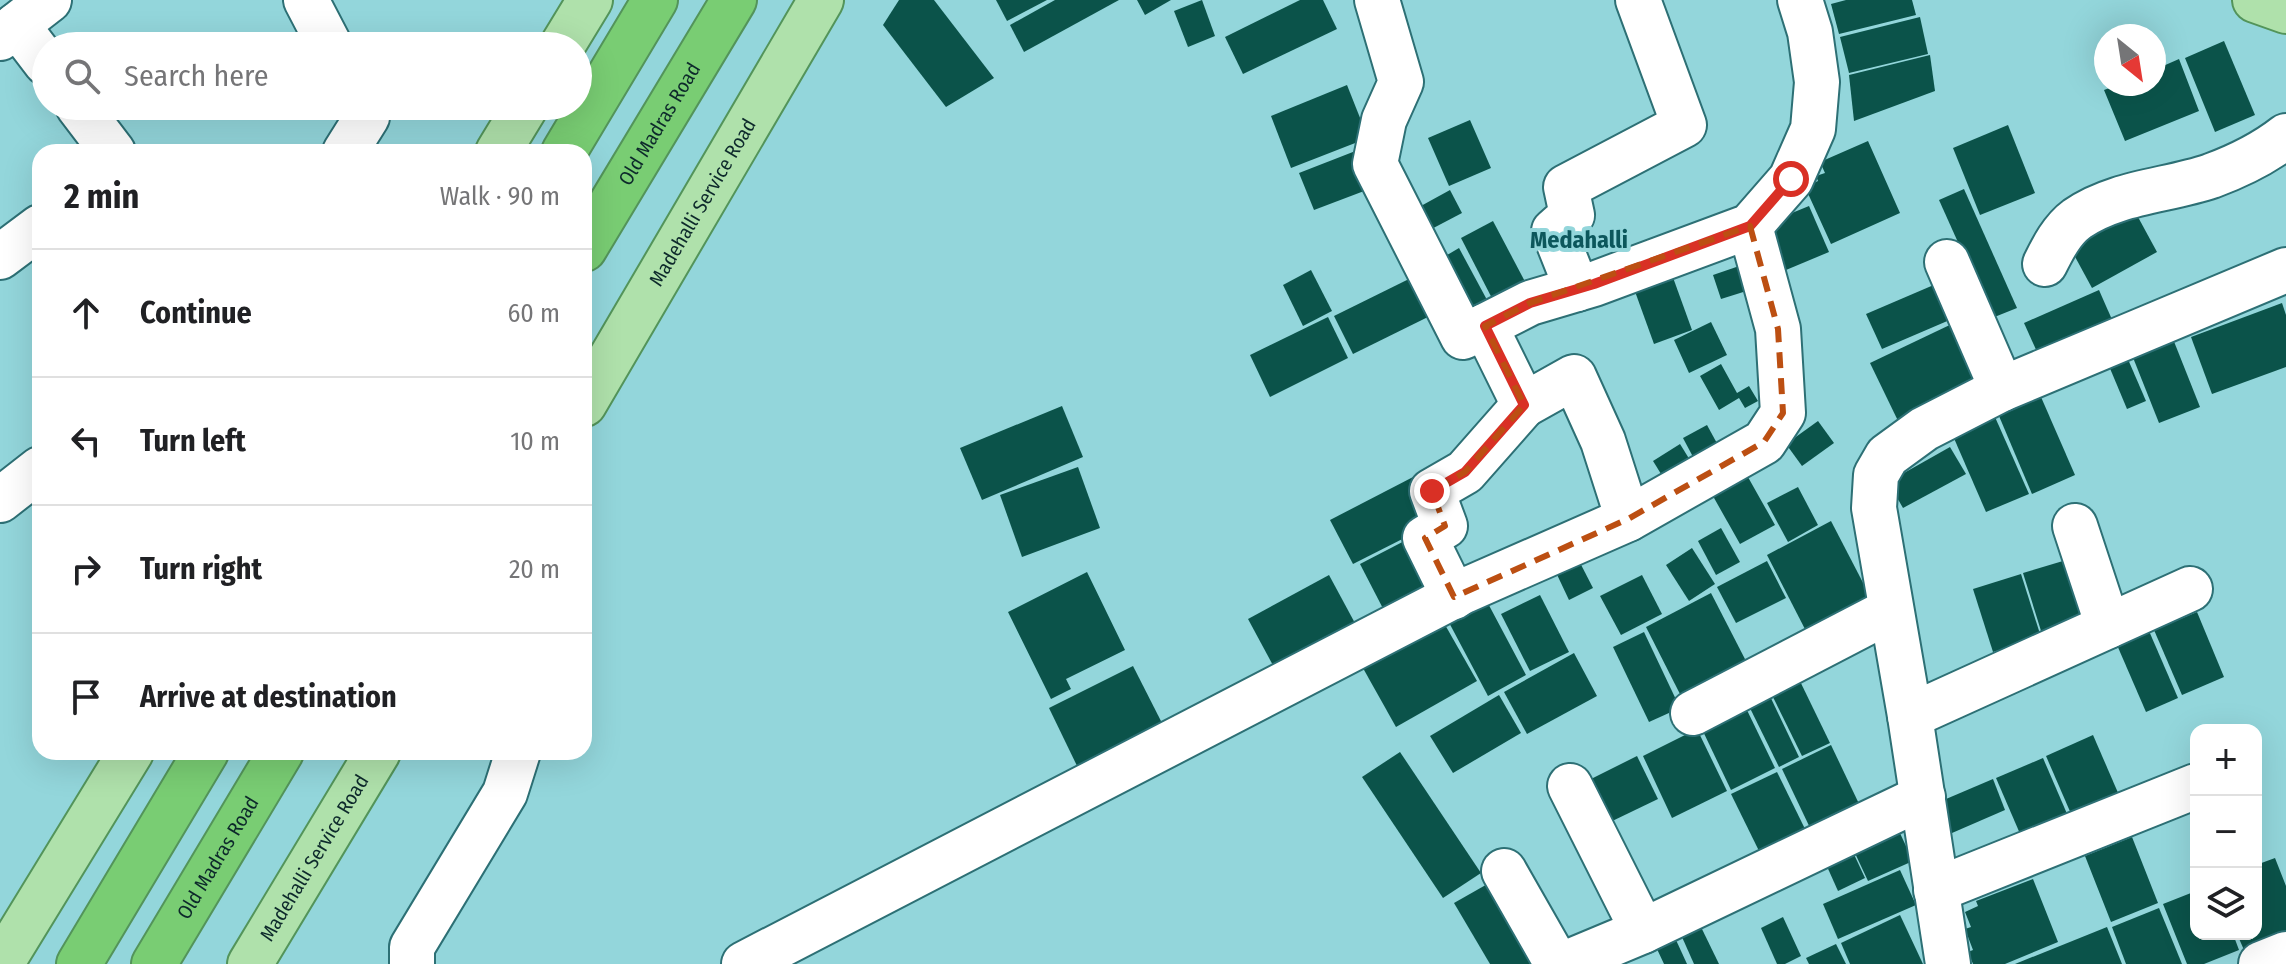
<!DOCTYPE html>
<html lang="en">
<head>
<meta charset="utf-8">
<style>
  :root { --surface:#fff; --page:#f2f2f2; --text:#202124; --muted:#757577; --line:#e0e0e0 }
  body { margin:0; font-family:"Fira Sans Condensed",sans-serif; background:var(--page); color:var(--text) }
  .controls { position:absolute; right:24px; bottom:24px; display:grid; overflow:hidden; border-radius:16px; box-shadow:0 8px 32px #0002 }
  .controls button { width:72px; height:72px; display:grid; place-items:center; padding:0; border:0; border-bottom:2px solid var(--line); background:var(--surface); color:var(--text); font:40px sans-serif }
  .compass { position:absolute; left:2094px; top:24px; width:72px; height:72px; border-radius:50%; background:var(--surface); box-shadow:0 8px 32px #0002; rotate:150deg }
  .stop { position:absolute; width:24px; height:24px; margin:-18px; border:6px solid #d93025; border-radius:50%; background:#fff }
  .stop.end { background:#d93025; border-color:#fff; box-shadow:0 2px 8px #0008 }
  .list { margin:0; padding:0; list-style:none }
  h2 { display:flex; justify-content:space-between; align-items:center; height:104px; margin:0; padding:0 32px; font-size:34px }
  h2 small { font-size:26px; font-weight:400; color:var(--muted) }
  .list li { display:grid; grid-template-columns:52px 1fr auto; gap:24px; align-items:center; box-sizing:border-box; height:128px; padding:0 32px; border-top:2px solid var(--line) }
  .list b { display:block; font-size:30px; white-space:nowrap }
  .list em { font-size:26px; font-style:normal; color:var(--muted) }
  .icon { flex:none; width:44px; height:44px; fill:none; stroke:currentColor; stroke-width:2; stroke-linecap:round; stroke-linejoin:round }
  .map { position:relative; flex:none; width:2286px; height:964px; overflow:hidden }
  .search { position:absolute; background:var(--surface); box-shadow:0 8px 32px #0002; left:32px; top:32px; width:560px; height:88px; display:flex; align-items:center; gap:20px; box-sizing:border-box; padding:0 28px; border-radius:44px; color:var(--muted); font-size:30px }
  .panel { position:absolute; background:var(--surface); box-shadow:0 8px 32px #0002; left:32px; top:144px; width:560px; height:616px; border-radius:24px }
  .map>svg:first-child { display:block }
</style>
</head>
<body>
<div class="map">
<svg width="2286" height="964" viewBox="0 0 2286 964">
  <rect width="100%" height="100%" fill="#93d6db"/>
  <!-- building -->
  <g fill="#0b534a">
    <path d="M899 0H934L994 78 946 107 883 25Z"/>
    <path d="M996 0H1047L1007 21Z"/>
    <path d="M1055 0H1119L1024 52 1010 25Z"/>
    <path d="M1137 0H1171L1145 15Z"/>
    <path d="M1202 0 1215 36 1188 47 1174 11Z"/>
    <path d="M1300 0H1323L1337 29 1243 74 1225 37Z"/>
    <path d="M1846 0H1912L1916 15 1839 34 1831 4Z"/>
    <path d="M1920 17 1928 54 1849 73 1840 37Z"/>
    <path d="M2224 41 2255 115 2215 132 2185 58Z"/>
    <path d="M1930 55 1935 91 1854 121 1849 75Z"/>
    <path d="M2179 59 2199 111 2125 141 2104 90 2120 84H2154V70Z"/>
    <path d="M1347 85 1368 138 1291 168 1271 116Z"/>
    <path d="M1470 120 1491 168 1449 186 1428 138Z"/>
    <path d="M2008 125 2035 193 1980 215 1953 148Z"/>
    <path d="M1868 141 1900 213 1831 244 1805 187 1818 181 1816 176 1825 173 1820 162Z"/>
    <path d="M1358 150 1372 188 1314 210 1299 173Z"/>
    <path d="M1964 189 2017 308 1992 318 1939 200Z"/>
    <path d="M1450 190 1462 213 1422 234 1410 212Z"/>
    <path d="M1809 206 1829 252 1786 270 1765 224Z"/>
    <path d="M2132 206 2157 252 2092 288 2067 242Z"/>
    <path d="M1493 221 1531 293 1498 310 1461 238Z"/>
    <path d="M1459 248 1493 311 1471 324 1437 261Z"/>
    <path d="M1748 263 1756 288 1721 299 1713 275Z"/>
    <path d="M1311 270 1332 311 1303 326 1283 285Z"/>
    <path d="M1671 272 1692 330 1654 344 1633 286Z"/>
    <path d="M1413 277 1432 315 1353 354 1334 316Z"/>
    <path d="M1936 284 1952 319 1882 349 1866 314Z"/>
    <path d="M2099 290 2117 331 2042 363 2024 323Z"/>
    <path d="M2282 303 2286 315V367L2212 394 2191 337Z"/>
    <path d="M1328 317 1348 358 1270 397 1250 355Z"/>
    <path d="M1711 322 1727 355 1689 373 1674 340Z"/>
    <path d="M1956 322 1985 384 1900 425 1870 363Z"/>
    <path d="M2173 339 2200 407 2159 423 2132 355Z"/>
    <path d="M2127 357 2146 401 2127 409 2109 366Z"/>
    <path d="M1721 364 1737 393 1749 386 1758 401 1745 408 1739 398 1719 410 1700 376Z"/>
    <path d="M2041 397 2075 475 2032 494 1999 416Z"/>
    <path d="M1062 406 1083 457 982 500 960 448Z"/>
    <path d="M1995 417 2029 494 1986 512 1953 436Z"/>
    <path d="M1818 421 1834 443 1802 466 1786 444Z"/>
    <path d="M1707 425 1725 458 1701 472 1683 438Z"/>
    <path d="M1680 444 1698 473 1671 490 1653 461Z"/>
    <path d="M1950 447 1966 474 1903 508 1888 482Z"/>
    <path d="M1078 467 1100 528 1022 557 1000 495Z"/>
    <path d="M1744 470 1775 525 1740 544 1709 489Z"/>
    <path d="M1415 476 1438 521 1353 564 1330 520Z"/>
    <path d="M1798 487 1818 525 1788 542 1767 503Z"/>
    <path d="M1831 521 1873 602 1808 635 1767 555Z"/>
    <path d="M1721 528 1740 562 1716 575 1698 541Z"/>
    <path d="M1414 536 1445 596 1391 624 1360 564Z"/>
    <path d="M1692 548 1715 584 1689 601 1666 565Z"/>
    <path d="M1575 553 1593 588 1569 600 1552 564Z"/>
    <path d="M2073 558 2091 618 2042 634 2023 573Z"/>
    <path d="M1767 561 1786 598 1736 623 1717 587Z"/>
    <path d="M1087 572 1125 650 1066 679 1071 689 1051 699 1008 612Z"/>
    <path d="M2021 574 2041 637 1993 652 1973 589Z"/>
    <path d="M1329 575 1363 638 1282 682 1248 619Z"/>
    <path d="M1642 575 1662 614 1621 635 1600 596Z"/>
    <path d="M1711 593 1747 663 1681 696 1646 627Z"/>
    <path d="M1483 594 1526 675 1488 696 1445 615Z"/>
    <path d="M1540 595 1569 652 1530 671 1501 614Z"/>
    <path d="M2197 612 2224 677 2182 695 2154 630Z"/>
    <path d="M1440 616 1477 681 1396 727 1359 661Z"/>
    <path d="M2149 631 2178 698 2146 712 2117 645Z"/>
    <path d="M1644 632 1680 708 1649 722 1613 647Z"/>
    <path d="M1574 653 1597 696 1527 734 1504 692Z"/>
    <path d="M1133 666 1164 727 1079 770 1049 708Z"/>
    <path d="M1797 675 1830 743 1802 756 1769 689Z"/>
    <path d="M1768 692 1799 757 1779 767 1747 702Z"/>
    <path d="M1499 695 1521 733 1453 773 1430 736Z"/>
    <path d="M1744 704 1775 768 1731 790 1700 725Z"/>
    <path d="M1697 729 1727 791 1672 818 1643 756Z"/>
    <path d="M2093 735 2122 802 2075 823 2046 756Z"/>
    <path d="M1831 745 1861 808 1812 832 1782 769Z"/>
    <path d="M1400 752 1481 873 1443 898 1362 777Z"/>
    <path d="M1637 756 1658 799 1604 825 1583 783Z"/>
    <path d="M2043 758 2071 823 2024 843 1996 778Z"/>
    <path d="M1777 772 1807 833 1761 855 1731 794Z"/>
    <path d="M1993 779 2005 810 1952 833 1939 802Z"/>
    <path d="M1898 829 1913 861 1868 881 1853 849Z"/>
    <path d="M2132 837 2158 903 2111 922 2085 856Z"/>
    <path d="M1852 850 1865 878 1838 891 1825 862Z"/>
    <path d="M2275 858 2286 886V933L2244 950 2237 934H2256V865Z"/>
    <path d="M1900 870 1916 905 1838 939 1823 904Z"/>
    <path d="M1498 878 1548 964H1490L1454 903Z"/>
    <path d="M2033 879 2058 942 2005 964H1973L1968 952 1973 950 1965 929 1971 927 1965 912 1978 906 1976 901Z"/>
    <path d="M2196 891V934H2233L2239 950 2204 964H2187L2163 904Z"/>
    <path d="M2159 908 2182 964H2126L2112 927Z"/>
    <path d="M1900 915 1923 964H1850L1841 943Z"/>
    <path d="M1783 917 1801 956 1785 964H1777L1761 928Z"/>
    <path d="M1701 927 1719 964H1694L1682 937Z"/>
    <path d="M2107 927 2122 964H2015Z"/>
    <path d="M1676 940 1687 964H1664L1657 949Z"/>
    <path d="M1836 944 1846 964H1809L1806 958Z"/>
  </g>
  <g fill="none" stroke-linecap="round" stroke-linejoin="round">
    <!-- minor casing -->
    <g stroke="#2d7075" stroke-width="48">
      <g id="minor">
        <path d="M306 0 330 46"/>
        <path d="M1377 0 1401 82 1384 120 1375 164 1463 337 1530 303 1594 284 1750 226 1791 179 1813 129 1817 82 1810 32 1800 0"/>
        <path d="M17 25 46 63"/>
        <path d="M0 38 49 0"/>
        <path d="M78 106 113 152"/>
        <path d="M345 152 367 117 361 106"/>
        <path d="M0 257 40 227"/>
        <path d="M1947 262 2002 389"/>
        <path d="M2045 264C2053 248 2062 230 2077 219 2116 192 2167 191 2211 176 2238 166 2263 154 2286 136"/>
        <path d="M1577 289 1554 231 1572 215 1566 187 1684 125 1638 0"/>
        <path d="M1485 326 1524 405 1574 377 1603 441 1628 519"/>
        <path d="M0 500 40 469"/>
        <path d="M2075 526 2108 626"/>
        <path d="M1454 597 1425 538 1445 526 1432 491 1465 472 1524 405"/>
        <path d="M1693 713 1891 610"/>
        <path d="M1910 716 2190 589"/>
        <path d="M1570 786 1643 931 1923 797"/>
        <path d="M1504 871 1557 964"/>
        <path d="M1936 890 2196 786"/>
        <path d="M412 964V947L505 793 518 752"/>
        <path d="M744 964 1464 591 1628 519 1764 442 1783 413 1778 329 1750 226"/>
        <path d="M1564 964 1643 931"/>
        <path d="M1948 964 1910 716 1874 508 1876 475 1887 456 1924 429 2002 389 2286 270"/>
        <path d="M2261 964 2286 954"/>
      </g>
    </g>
    <!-- major casing -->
    <g stroke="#53945a" stroke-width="48">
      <g id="major">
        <path d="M2255 0 2286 11"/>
        <path d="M562 46 590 0"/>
        <path d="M498 152 526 106"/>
        <path id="s1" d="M584 404 821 0"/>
        <path d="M1 964 131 752"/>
        <path id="s2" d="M250 964 378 752"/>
      </g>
    </g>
    <!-- highway casing -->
    <g stroke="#53945a" stroke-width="48">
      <g id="highway">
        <path d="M564 152 655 0"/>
        <path id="s3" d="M584 249 734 0"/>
        <path d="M79 964 206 752"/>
        <path id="s4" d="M154 964 281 752"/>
      </g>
    </g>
    <!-- minor -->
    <use href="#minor" stroke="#fff" stroke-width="44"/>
    <!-- major -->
    <use href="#major" stroke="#afe1ab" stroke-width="44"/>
    <!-- highway -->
    <use href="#highway" stroke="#79cd73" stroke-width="44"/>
  </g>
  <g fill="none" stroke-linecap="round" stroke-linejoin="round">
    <!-- route -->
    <path stroke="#d93025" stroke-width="10" d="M1432 491 1465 472 1524 405 1485 326 1530 303 1594 284 1750 226 1791 179"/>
  </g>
  <!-- marked area -->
  <path fill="none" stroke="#bc4f12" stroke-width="6" stroke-dasharray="16 10" stroke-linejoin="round" d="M1750 226 1778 329 1783 413 1764 442 1628 519 1454 597 1425 538 1445 526 1432 491 1465 472 1524 405 1485 326 1530 303Z"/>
  <g text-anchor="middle" stroke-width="8" stroke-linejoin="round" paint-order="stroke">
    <!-- street labels -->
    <g font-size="20" fill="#0d292b" stroke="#93d6db">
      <text dy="7" stroke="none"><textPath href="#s3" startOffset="146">Old Madras Road</textPath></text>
      <text dy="7" stroke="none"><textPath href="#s1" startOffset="234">Madehalli Service Road</textPath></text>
      <text dy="7" stroke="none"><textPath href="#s4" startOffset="124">Old Madras Road</textPath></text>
      <text dy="7" stroke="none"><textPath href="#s2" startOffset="124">Madehalli Service Road</textPath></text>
    </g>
    <!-- quarter labels -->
    <g font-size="24" font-weight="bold" fill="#0c575c" stroke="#93d6db">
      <text x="1579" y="248">Medahalli</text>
    </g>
  </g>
</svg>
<div class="controls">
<button>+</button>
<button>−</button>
<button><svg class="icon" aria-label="layers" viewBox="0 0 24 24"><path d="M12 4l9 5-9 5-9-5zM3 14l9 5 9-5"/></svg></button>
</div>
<svg class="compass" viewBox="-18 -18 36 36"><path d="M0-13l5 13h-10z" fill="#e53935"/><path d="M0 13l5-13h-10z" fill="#757577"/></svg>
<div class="stop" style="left:1791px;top:179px"></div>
<div class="stop end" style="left:1432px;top:491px"></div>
<div class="search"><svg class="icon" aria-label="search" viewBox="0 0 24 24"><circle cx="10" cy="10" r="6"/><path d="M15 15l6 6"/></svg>Search here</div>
<section class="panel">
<h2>2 min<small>Walk · 90 m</small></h2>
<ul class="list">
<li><svg class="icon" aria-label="ahead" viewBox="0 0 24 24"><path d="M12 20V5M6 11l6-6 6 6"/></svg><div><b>Continue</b></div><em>60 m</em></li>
<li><svg class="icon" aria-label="left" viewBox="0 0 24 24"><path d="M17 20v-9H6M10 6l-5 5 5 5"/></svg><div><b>Turn left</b></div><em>10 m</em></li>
<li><svg class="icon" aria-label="right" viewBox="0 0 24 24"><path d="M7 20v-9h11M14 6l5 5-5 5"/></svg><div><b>Turn right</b></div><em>20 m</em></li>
<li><svg class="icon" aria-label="arrive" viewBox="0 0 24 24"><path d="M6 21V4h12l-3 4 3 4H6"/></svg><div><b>Arrive at destination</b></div></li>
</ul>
</section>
</div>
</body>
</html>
